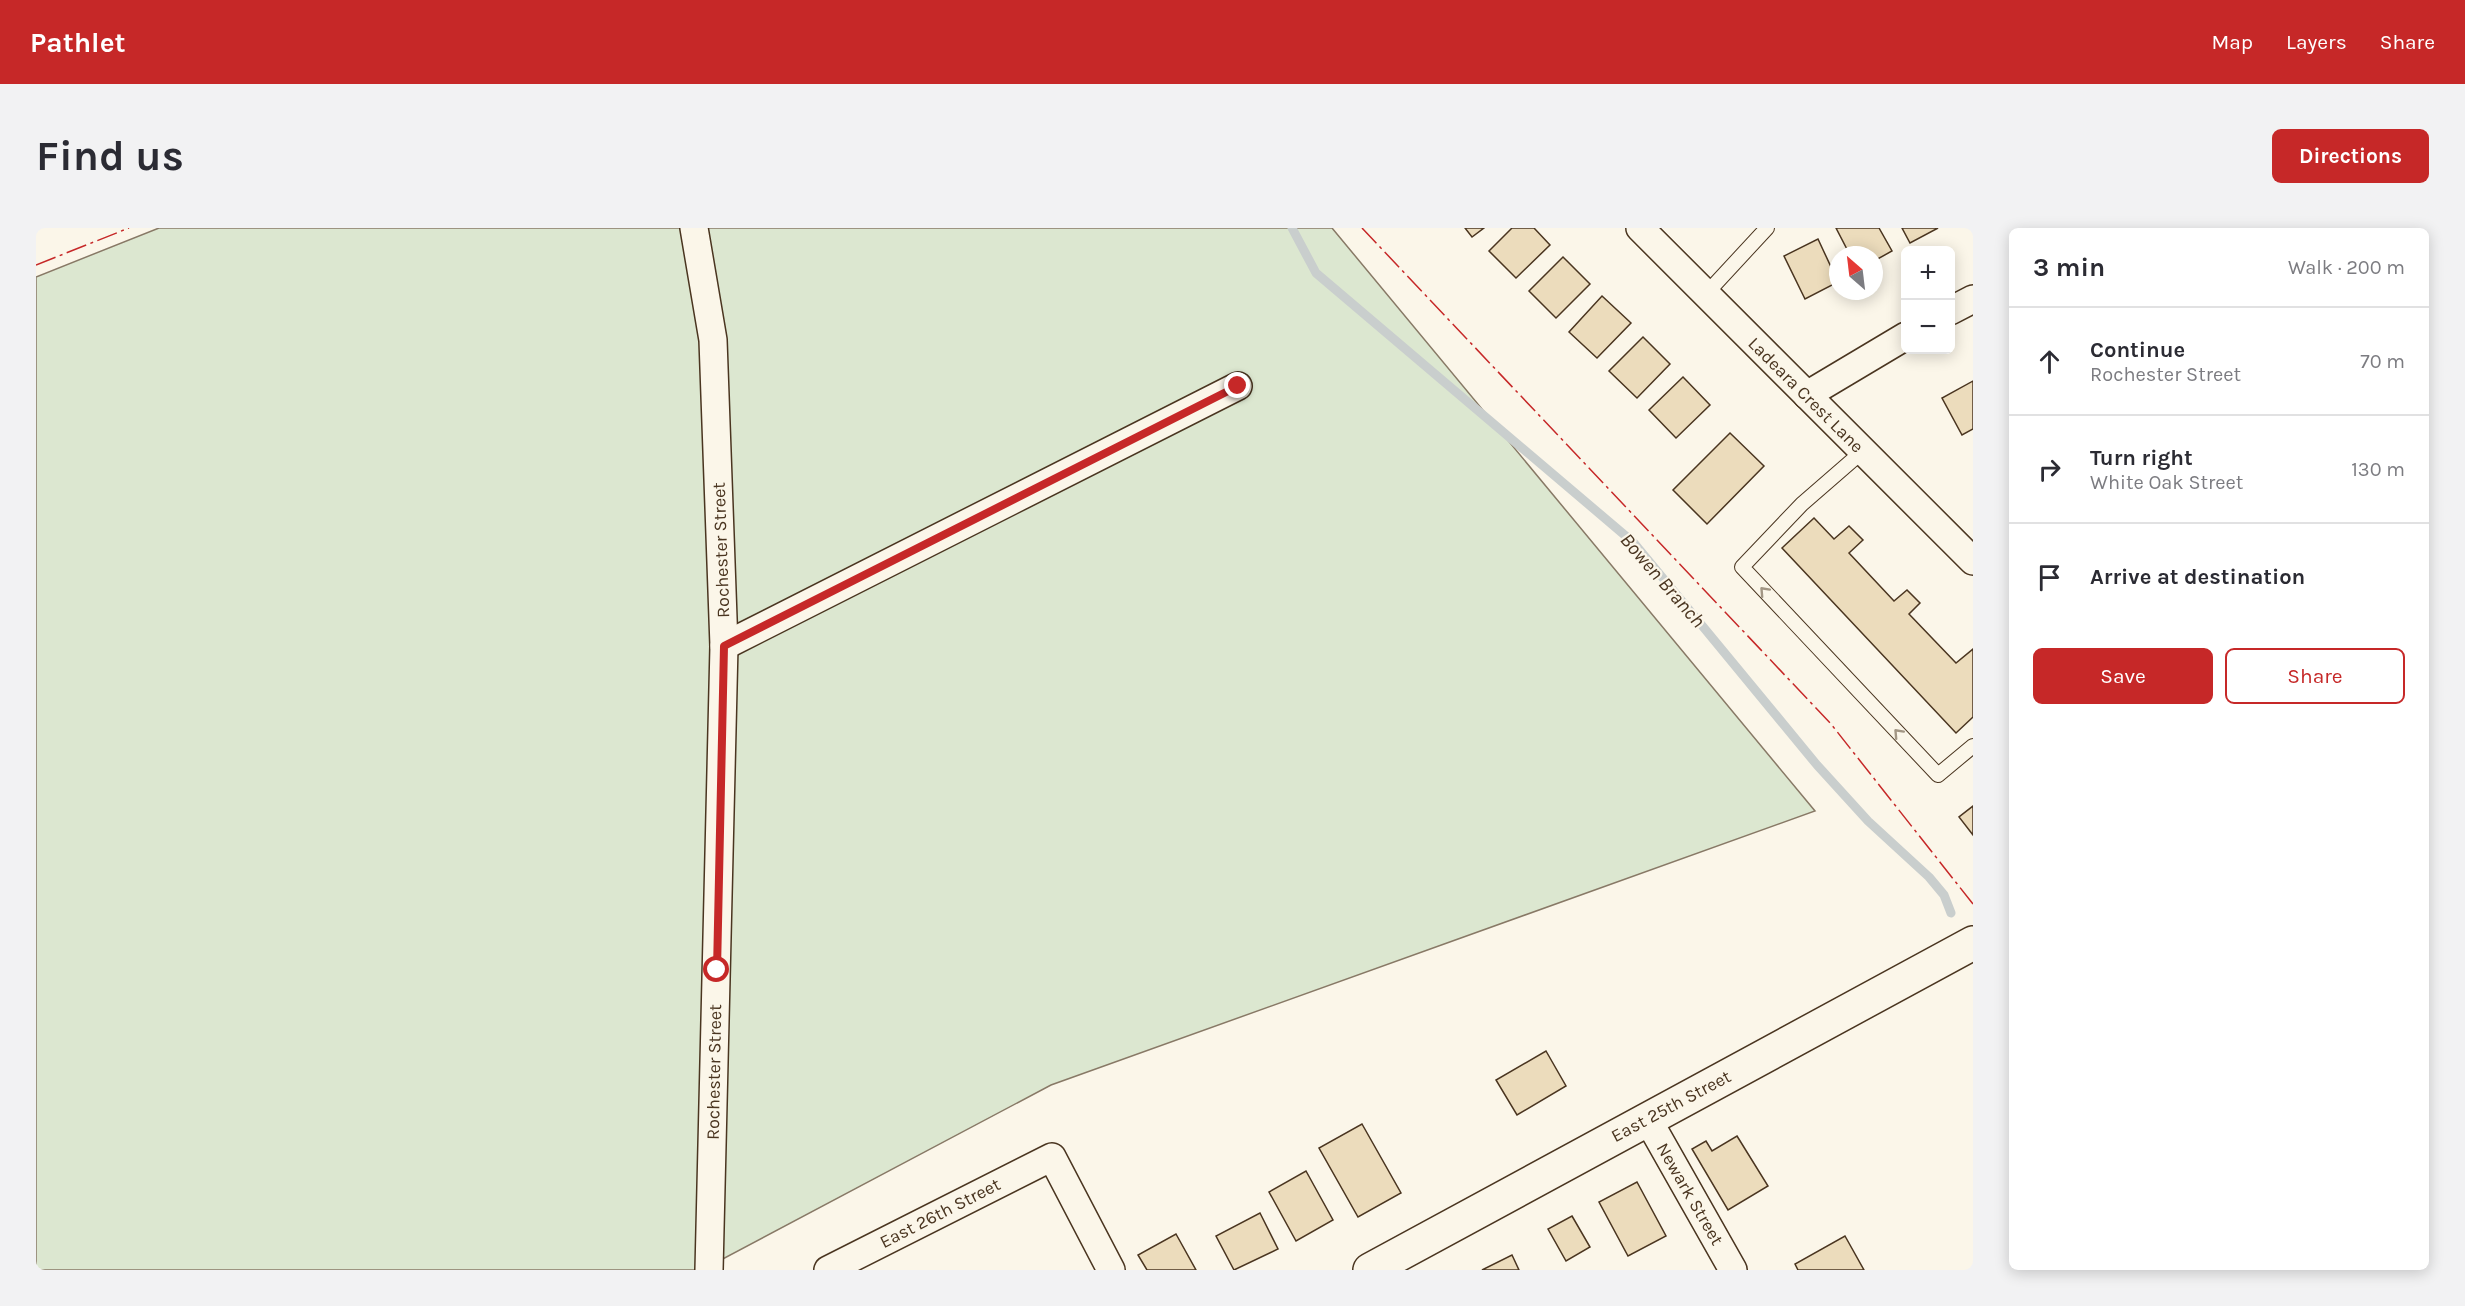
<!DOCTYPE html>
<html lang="en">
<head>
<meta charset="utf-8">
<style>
  :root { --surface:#fff; --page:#f2f2f3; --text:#2b2b33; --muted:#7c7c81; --line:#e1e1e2; --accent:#c62828 }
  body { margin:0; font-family:Karla,sans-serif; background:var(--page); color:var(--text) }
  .controls { position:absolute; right:18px; top:18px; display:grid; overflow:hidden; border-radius:9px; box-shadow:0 3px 15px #0003 }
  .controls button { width:54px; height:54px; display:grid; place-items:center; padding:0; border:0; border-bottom:2px solid var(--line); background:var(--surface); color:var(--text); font:30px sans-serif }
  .compass { position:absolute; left:1793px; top:18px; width:54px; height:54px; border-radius:50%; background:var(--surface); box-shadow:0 3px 15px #0003; rotate:332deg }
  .stop { position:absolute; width:18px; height:18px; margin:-14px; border:4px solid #c62828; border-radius:50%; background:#fff }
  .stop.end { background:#c62828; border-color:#fff; box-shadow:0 2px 6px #0008 }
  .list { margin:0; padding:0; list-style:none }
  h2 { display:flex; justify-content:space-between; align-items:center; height:78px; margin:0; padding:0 24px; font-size:26px }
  h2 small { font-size:20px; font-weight:400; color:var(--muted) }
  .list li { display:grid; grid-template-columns:39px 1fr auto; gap:18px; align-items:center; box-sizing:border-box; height:108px; padding:0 24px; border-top:2px solid var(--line) }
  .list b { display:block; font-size:22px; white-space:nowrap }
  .list p { margin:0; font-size:20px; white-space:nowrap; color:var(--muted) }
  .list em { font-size:20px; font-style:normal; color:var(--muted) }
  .actions { display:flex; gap:12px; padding:18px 24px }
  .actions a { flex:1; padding:14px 0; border:2px solid var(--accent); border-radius:9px; text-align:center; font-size:21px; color:var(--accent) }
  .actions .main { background:var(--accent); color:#fff }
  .icon { flex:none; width:33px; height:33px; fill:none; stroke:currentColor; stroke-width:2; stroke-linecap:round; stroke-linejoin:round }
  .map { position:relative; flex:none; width:1937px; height:1042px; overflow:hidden; border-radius:9px }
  header { display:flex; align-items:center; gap:36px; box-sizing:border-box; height:84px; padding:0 30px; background:var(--accent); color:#fff }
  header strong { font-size:28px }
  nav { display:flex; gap:33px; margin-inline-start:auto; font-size:21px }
  .intro { display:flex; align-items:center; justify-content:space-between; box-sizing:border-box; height:144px; padding:0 36px }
  h1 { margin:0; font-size:42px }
  .button { padding:15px 27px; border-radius:9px; background:var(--accent); color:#fff; font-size:21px; font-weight:700 }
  main { display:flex; gap:36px; padding:0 36px }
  aside { flex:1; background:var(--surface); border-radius:9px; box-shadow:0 3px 15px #0003 }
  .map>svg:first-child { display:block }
</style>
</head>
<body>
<header>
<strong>Pathlet</strong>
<nav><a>Map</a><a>Layers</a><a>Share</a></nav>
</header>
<div class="intro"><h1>Find us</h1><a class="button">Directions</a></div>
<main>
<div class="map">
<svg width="1937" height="1042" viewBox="0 0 1937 1042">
  <rect width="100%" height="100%" fill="#fbf6e9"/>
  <!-- green -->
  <path fill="#dce7d0" stroke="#887966" stroke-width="1.5" d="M123 0H1296L1779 583 1015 857 666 1042H0V49Z"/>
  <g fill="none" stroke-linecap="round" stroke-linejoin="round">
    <!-- stream -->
    <path stroke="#c9cecd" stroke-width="9" d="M1256 0 1280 45 1598 315 1781 537 1832 593 1893 649 1908 667 1915 685"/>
  </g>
  <!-- building -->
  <g fill="#ecdcbc" stroke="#4a3520" stroke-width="1.5">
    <path d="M1429 0H1448L1436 9Z"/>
    <path d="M1476 0H1498L1514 17 1480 50 1453 23Z"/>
    <path d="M1800 0H1843L1856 23 1838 33V27H1814Z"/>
    <path d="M1866 0H1902L1874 15Z"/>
    <path d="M1782 11 1802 54 1769 71 1748 28Z"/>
    <path d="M1527 29 1554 56 1520 90 1493 63Z"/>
    <path d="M1566 68 1595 95 1561 130 1533 104Z"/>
    <path d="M1607 109 1634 136 1601 170 1573 143Z"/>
    <path d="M1647 149 1674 177 1640 210 1613 182Z"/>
    <path d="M1937 153V201L1926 207 1906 170Z"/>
    <path d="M1694 205 1728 238 1671 296 1637 262Z"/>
    <path d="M1778 290 1798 311 1813 298 1827 312 1813 325 1858 373 1871 362 1884 375 1873 386 1920 435 1937 421V489L1920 505 1746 320Z"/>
    <path d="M1937 578V607L1923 589Z"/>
    <path d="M1510 823 1530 858 1481 887 1460 852Z"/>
    <path d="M1326 896 1365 965 1322 989 1283 920Z"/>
    <path d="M1701 908 1732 958 1692 982 1656 921 1670 913 1676 923Z"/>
    <path d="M1270 943 1297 992 1260 1013 1233 964Z"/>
    <path d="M1601 954 1630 1008 1592 1028 1563 974Z"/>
    <path d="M1224 985 1242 1021 1198 1042 1180 1008Z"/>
    <path d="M1536 988 1554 1019 1530 1033 1512 1001Z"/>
    <path d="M1140 1006 1160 1042H1111L1102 1027Z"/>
    <path d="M1809 1008 1828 1042H1762L1759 1036Z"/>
    <path d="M1476 1027 1483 1042H1446Z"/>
  </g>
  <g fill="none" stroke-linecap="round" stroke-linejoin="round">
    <!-- lane casing -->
    <g stroke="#4a3520" stroke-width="16">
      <g id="lane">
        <path d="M1669 67 1731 0"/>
        <path d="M1827 223 1766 276 1706 339 1902 547 1937 518"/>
      </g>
    </g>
    <!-- street casing -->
    <g stroke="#4a3520" stroke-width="30">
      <g id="street">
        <path d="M658 0 677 112 688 418 673 1042"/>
        <path d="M1604 0 1937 333"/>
        <path d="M1914 83 1937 71"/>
        <path d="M1771 167 1870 108"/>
        <path d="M688 418 1202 158"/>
        <path d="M1611 890 1697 1042"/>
        <path d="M792 1042 1016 929 1075 1042"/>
      </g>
    </g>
    <!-- secondary casing -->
    <g stroke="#4a3520" stroke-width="36">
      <path id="secondary" d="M1334 1042 1937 715"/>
    </g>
    <!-- lane -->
    <use href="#lane" stroke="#fbf6e9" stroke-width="14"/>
    <!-- street -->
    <use href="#street" stroke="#fbf6e9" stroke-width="27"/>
    <!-- secondary -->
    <use href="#secondary" stroke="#fbf6e9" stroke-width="33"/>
    <!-- power -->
    <g stroke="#c62828" stroke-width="1.5" stroke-dasharray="21 4.5 3 4.5" stroke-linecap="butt">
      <path d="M1326 0 1795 496 1937 676"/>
      <path d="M0 37 93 0"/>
    </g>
  </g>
  <!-- one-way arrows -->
  <defs><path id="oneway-chevron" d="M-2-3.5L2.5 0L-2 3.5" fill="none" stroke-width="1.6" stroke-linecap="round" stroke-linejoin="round" transform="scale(1.5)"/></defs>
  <g stroke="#a29684">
    <use href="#oneway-chevron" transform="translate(1728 363) rotate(-133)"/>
    <use href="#oneway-chevron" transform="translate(1862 505) rotate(-133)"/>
  </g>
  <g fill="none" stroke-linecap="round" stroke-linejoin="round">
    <!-- route -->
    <path stroke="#c62828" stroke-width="8" d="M681 742 688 418 1202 158"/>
  </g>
  <g text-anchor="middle" stroke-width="4.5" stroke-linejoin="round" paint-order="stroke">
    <!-- street labels -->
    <g font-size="18" fill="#4a3520" stroke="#fbf6e9">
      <text transform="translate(1770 167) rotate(45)" y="6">Ladeara Crest Lane</text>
      <text transform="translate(685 322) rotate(-92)" y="6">Rochester Street</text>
      <text transform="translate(678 844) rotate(-89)" y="6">Rochester Street</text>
      <text transform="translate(1635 878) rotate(-28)" y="6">East 25th Street</text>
      <text transform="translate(1654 966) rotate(60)" y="6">Newark Street</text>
      <text transform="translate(904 985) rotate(-27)" y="6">East 26th Street</text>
    </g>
    <!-- water labels -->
    <g font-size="20" font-style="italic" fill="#4a3520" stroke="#fbf6e9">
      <text transform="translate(1627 352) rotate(49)" y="7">Bowen Branch</text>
    </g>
  </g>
</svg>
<div class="controls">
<button>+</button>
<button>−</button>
</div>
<svg class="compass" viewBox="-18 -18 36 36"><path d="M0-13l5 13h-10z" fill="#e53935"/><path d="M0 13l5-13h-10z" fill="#7c7c81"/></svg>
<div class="stop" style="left:681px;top:742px"></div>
<div class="stop end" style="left:1202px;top:158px"></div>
</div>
<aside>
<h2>3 min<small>Walk · 200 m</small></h2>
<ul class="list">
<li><svg class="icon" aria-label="ahead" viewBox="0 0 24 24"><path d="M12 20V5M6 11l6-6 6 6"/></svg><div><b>Continue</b><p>Rochester Street</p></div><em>70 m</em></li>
<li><svg class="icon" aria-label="right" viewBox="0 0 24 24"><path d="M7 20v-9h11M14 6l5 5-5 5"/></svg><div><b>Turn right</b><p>White Oak Street</p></div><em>130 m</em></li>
<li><svg class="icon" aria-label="arrive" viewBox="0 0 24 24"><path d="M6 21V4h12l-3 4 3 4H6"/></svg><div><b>Arrive at destination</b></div></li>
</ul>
<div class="actions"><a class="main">Save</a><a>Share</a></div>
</aside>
</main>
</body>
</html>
